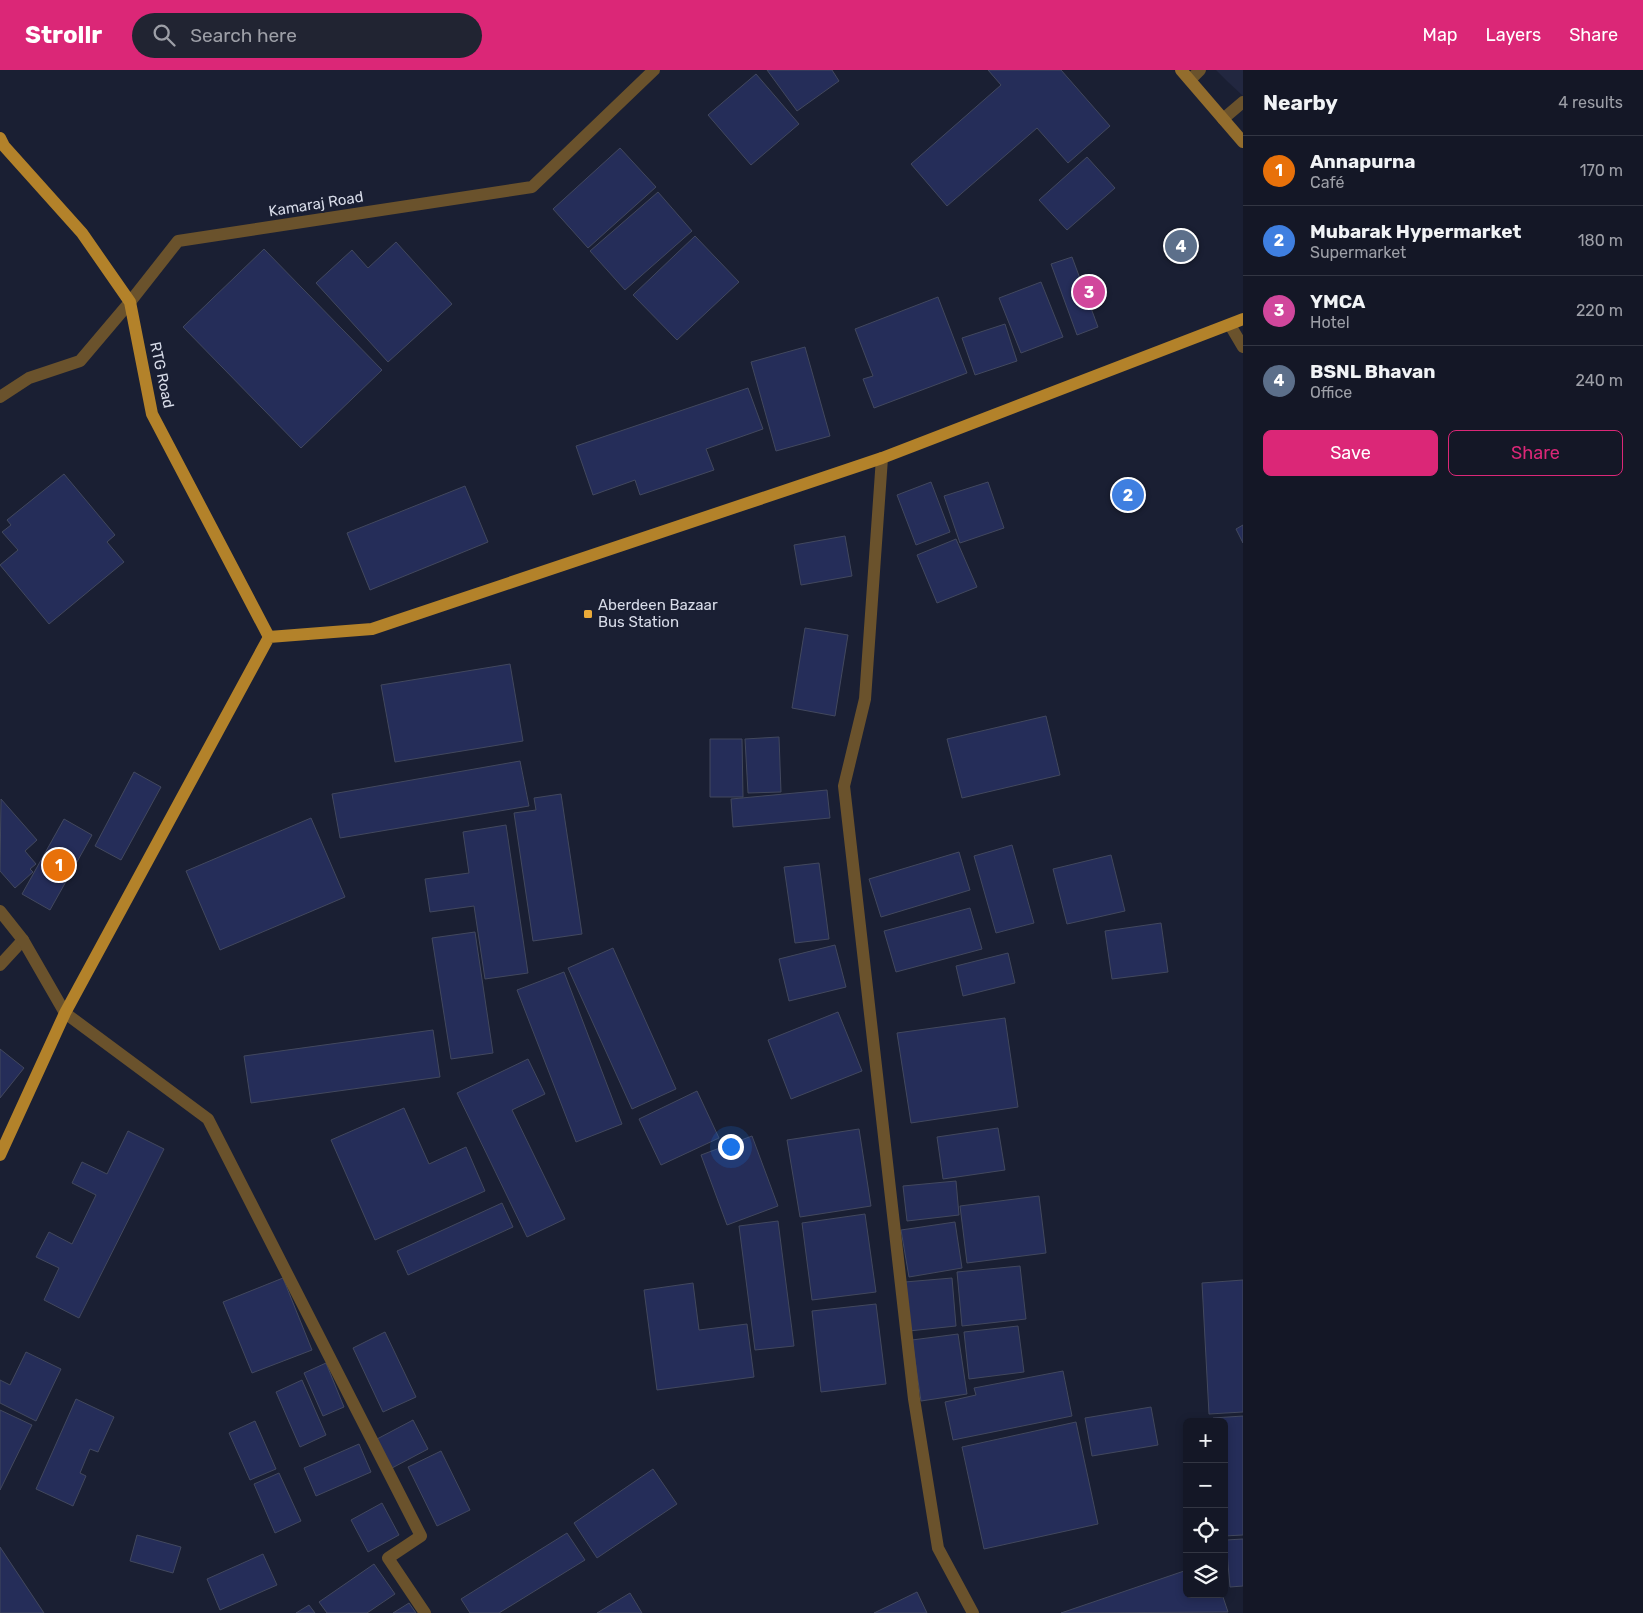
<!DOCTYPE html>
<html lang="en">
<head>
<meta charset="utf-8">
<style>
  :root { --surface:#141726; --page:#212432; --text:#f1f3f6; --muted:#9d9fa7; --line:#333643; --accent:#db2777 }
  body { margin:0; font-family:Rubik,sans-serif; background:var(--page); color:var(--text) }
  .controls { position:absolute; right:15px; bottom:15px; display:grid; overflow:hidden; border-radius:8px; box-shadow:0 2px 8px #0003 }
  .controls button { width:45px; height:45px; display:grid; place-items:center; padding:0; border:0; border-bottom:1px solid var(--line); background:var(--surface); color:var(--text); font:25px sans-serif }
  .you { position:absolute; left:730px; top:1076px; width:18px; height:18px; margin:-12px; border:4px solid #fff; border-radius:50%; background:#1a73e8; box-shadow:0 0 0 8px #1a73e833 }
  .badge { display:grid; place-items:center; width:32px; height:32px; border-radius:50%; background:var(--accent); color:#fff; font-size:16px; font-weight:700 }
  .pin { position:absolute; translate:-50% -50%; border:2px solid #fff; box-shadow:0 1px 5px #0006 }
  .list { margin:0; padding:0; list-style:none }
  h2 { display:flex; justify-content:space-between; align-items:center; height:65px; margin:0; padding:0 20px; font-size:21px }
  h2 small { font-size:16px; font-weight:400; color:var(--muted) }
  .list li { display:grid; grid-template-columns:32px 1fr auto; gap:15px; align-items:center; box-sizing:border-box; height:70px; padding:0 20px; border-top:1px solid var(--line) }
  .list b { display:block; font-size:19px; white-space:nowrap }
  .list p { margin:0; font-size:16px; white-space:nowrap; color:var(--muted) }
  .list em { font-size:16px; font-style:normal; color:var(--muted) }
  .actions { display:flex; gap:10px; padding:15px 20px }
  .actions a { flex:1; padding:11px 0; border:1px solid var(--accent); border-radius:8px; text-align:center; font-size:18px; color:var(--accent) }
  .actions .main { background:var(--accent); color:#fff }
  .icon { flex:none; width:28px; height:28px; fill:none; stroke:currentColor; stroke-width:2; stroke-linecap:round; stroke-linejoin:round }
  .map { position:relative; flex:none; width:1243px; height:1543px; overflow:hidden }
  header { display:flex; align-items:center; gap:30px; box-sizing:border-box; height:70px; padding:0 25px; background:var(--accent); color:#fff }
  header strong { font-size:24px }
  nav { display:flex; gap:28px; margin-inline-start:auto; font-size:18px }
  .search { width:350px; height:45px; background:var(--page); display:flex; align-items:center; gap:12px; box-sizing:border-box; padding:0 18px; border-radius:28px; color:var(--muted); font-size:19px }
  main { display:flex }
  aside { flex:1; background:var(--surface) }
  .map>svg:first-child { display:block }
</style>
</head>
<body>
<header>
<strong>Strollr</strong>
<div class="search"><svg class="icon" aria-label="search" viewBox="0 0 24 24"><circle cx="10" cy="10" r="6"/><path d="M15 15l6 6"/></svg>Search here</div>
<nav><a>Map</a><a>Layers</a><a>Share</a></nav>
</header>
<main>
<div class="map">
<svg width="1243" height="1543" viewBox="0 0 1243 1543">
  <rect width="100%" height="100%" fill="#1a1f33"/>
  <!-- built -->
  <path fill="#222740" d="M1216 0H1243V26L1227 11Z"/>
  <!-- building -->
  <g fill="#252d59" stroke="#42485e">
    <path d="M767 0H832L839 11 797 41Z"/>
    <path d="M988 0H1061L1110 56 1068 93 1037 58 947 136 911 94 1001 15Z"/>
    <path d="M756 4 799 54 751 95 708 45Z"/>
    <path d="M620 78 656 117 588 178 553 139Z"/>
    <path d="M1087 87 1115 118 1067 160 1039 130Z"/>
    <path d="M658 122 692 161 625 220 590 181Z"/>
    <path d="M695 166 739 212 677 270 633 225Z"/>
    <path d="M396 172 452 234 388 292 316 213 352 180 368 198Z"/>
    <path d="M264 179 382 300 301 378 183 257Z"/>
    <path d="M1072 187 1098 257 1077 265 1051 194Z"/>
    <path d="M1041 212 1063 267 1021 283 999 228Z"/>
    <path d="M938 227 967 303 874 338 863 309 873 306 855 259Z"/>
    <path d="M1005 254 1017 291 975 305 962 268Z"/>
    <path d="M805 277 830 366 776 381 751 292Z"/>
    <path d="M748 318 763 359 706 379 714 400 640 425 635 410 593 425 576 376Z"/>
    <path d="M64 404 115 465 107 472 124 492 49 554 0 495 18 480 2 462 11 455 7 450Z"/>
    <path d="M931 412 950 462 916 475 897 425Z"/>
    <path d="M988 412 1004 458 960 473 944 426Z"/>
    <path d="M465 416 488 472 370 520 347 463Z"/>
    <path d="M1243 455V473L1236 459Z"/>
    <path d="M845 466 852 506 801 515 794 475Z"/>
    <path d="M956 469 977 517 937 533 917 485Z"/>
    <path d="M805 558 848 565 835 646 792 638Z"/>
    <path d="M510 594 523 671 395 692 381 615Z"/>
    <path d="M1046 646 1060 705 962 728 947 669Z"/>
    <path d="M779 667 781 722 748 723 745 669Z"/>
    <path d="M710 669H742L743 727H710Z"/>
    <path d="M520 691 529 736 340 768 332 724Z"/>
    <path d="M134 702 161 717 121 790 95 776Z"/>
    <path d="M827 720 830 748 733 757 731 729Z"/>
    <path d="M561 724 582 864 533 871 514 743 536 740 534 728Z"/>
    <path d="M1 729 37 770 25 781 36 794 30 799 33 802 15 818 0 801Z"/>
    <path d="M311 748 345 827 220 880 186 801Z"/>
    <path d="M64 749 92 765 50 840 22 824Z"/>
    <path d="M506 755 528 903 485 909 474 836 430 842 425 809 469 803 463 762Z"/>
    <path d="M1012 775 1034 853 996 863 974 786Z"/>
    <path d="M959 782 970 820 881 847 869 809Z"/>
    <path d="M1111 785 1125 841 1067 854 1053 799Z"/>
    <path d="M819 793 829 869 795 873 784 797Z"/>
    <path d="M970 838 982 879 896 902 884 861Z"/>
    <path d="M1161 853 1168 902 1112 909 1105 861Z"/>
    <path d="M475 862 493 983 451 989 432 868Z"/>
    <path d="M835 875 846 917 789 931 779 889Z"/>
    <path d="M613 878 676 1019 632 1039 568 898Z"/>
    <path d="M1008 883 1015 913 963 926 956 896Z"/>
    <path d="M564 902 622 1054 576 1072 517 920Z"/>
    <path d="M838 942 862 1001 791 1029 768 970Z"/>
    <path d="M1005 948 1018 1037 911 1053 897 963Z"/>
    <path d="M433 960 440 1007 251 1033 244 986Z"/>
    <path d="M0 979 24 998 0 1028Z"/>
    <path d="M528 989 545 1024 512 1040 565 1149 527 1167 457 1023Z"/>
    <path d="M697 1021 719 1068 661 1095 639 1049Z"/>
    <path d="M404 1038 429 1094 466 1077 485 1121 375 1170 331 1070Z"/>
    <path d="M998 1058 1005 1100 943 1109 937 1067Z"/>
    <path d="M859 1059 871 1136 800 1147 787 1070Z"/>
    <path d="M128 1061 164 1079 79 1248 44 1230 59 1198 36 1187 49 1162 72 1174 96 1125 72 1113 82 1092 107 1104Z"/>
    <path d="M752 1066 778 1136 727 1155 701 1085Z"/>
    <path d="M956 1111 959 1145 907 1151 903 1116Z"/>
    <path d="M1039 1126 1046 1183 967 1193 960 1136Z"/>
    <path d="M502 1133 513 1157 408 1205 397 1181Z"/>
    <path d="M865 1144 876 1222 812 1230 802 1153Z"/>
    <path d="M778 1151 794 1276 755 1280 739 1156Z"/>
    <path d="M955 1152 962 1198 909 1207 901 1160Z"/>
    <path d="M1020 1196 1026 1249 962 1256 957 1202Z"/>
    <path d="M283 1208 312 1280 252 1303 223 1232Z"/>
    <path d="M952 1208 956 1256 909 1261 905 1212Z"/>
    <path d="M1243 1210V1342L1209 1344 1202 1213Z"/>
    <path d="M693 1213 699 1260 747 1254 754 1307 657 1320 644 1220Z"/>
    <path d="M876 1234 886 1314 821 1322 812 1241Z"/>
    <path d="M1018 1256 1024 1302 969 1309 964 1262Z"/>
    <path d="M385 1262 416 1327 383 1342 353 1278Z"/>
    <path d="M958 1264 967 1324 921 1331 912 1270Z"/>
    <path d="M26 1282 61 1299 36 1351 0 1333V1310L10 1315Z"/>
    <path d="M326 1293 344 1337 323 1346 304 1303Z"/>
    <path d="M1063 1301 1072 1346 953 1370 945 1332 976 1325 974 1318Z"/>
    <path d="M302 1310 326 1365 300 1377 276 1322Z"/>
    <path d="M76 1329 114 1347 98 1382 90 1379 80 1403 86 1406 73 1436 36 1419Z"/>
    <path d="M1151 1337 1158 1375 1092 1386 1085 1348Z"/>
    <path d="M0 1340 32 1355 0 1420Z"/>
    <path d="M1243 1346V1465L1224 1466V1352H1213V1348Z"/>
    <path d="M413 1350 428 1379 392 1398 377 1369Z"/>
    <path d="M255 1351 276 1399 250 1410 229 1363Z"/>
    <path d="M1076 1352 1098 1454 984 1479 962 1377Z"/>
    <path d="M359 1374 371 1402 316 1426 304 1398Z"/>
    <path d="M441 1381 470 1440 437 1456 408 1397Z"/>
    <path d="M653 1399 677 1434 597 1488 574 1453Z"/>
    <path d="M279 1403 301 1451 275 1463 254 1414Z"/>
    <path d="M382 1433 399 1465 368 1482 351 1450Z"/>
    <path d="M567 1463 585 1490 499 1543H470L461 1529Z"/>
    <path d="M137 1465 181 1477 173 1503 130 1491Z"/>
    <path d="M1243 1469V1516L1230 1517 1226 1470Z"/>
    <path d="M0 1477 44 1543H0Z"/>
    <path d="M263 1484 277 1515 220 1540 207 1509Z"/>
    <path d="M374 1494 395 1524 367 1543H327L319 1532Z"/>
    <path d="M1187 1500V1524H1222L1228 1542 1061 1543Z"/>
    <path d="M917 1522 927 1543H874Z"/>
    <path d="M630 1523 642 1543H597Z"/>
    <path d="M409 1533 416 1543H393Z"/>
    <path d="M309 1535 315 1543H296Z"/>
  </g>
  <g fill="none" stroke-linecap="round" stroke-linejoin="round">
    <!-- service -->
    <g stroke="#6a522c" stroke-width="12">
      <path d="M1190 10 1200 0"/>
      <path d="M1223 49 1243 32"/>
      <path d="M65 943 208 1049 421 1466 388 1488 425 1543"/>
    </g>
    <!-- minor -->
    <g stroke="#6a522c" stroke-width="12">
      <path d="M130 232 178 171 532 117 654 0"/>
      <path d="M1230 255 1243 277"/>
      <path d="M882 388 865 629 844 716 914 1329 938 1478 973 1543"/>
      <path d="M0 895 23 870"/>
    </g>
    <!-- tertiary -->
    <g stroke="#6a522c" stroke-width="12">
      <path d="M0 327 29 308 80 291 130 232"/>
      <path d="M0 841 23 870 65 943"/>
    </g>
    <!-- secondary -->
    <path stroke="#936d2d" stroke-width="12" d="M1181 0 1243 72"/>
    <!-- primary -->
    <g stroke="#b3822a" stroke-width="12">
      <path d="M0 68 4 76 82 163 130 232 152 344 269 567"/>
      <path d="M0 1085 65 943 269 567 372 559 882 388 1243 249"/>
    </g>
  </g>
  <!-- markers -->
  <rect fill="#eaaa39" stroke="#1a1f33" stroke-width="2" x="583" y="539" width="10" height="10" rx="2.5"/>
  <g text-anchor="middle" stroke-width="4" stroke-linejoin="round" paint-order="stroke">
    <!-- street labels -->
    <g font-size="15" fill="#d7dbe8" stroke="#1a1f33">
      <text transform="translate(316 134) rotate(-9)" y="5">Kamaraj Road</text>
      <text transform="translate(162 305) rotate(78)" y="5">RTG Road</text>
    </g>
    <!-- poi labels -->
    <g font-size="15" fill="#d7dbe8" stroke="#1a1f33" text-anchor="start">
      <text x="598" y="540">Aberdeen Bazaar<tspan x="598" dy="17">Bus Station</tspan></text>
    </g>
  </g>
</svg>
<div class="controls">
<button>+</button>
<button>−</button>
<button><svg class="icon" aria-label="locate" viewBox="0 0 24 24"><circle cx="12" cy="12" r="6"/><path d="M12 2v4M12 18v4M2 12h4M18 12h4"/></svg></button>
<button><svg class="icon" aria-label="layers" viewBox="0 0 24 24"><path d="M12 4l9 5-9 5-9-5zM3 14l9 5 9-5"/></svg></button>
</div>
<div class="you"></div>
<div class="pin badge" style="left:59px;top:795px;background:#e8710a">1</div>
<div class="pin badge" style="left:1128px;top:425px;background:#3f7fe0">2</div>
<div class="pin badge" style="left:1089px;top:222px;background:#d1479c">3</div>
<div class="pin badge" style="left:1181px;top:176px;background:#5c6f8a">4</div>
</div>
<aside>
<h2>Nearby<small>4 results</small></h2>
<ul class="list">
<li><span class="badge" style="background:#e8710a">1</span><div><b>Annapurna</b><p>Café</p></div><em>170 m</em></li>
<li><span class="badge" style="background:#3f7fe0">2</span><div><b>Mubarak Hypermarket</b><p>Supermarket</p></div><em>180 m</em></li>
<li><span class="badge" style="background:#d1479c">3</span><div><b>YMCA</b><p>Hotel</p></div><em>220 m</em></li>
<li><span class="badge" style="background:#5c6f8a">4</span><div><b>BSNL Bhavan</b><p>Office</p></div><em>240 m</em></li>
</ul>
<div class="actions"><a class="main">Save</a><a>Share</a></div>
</aside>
</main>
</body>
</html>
